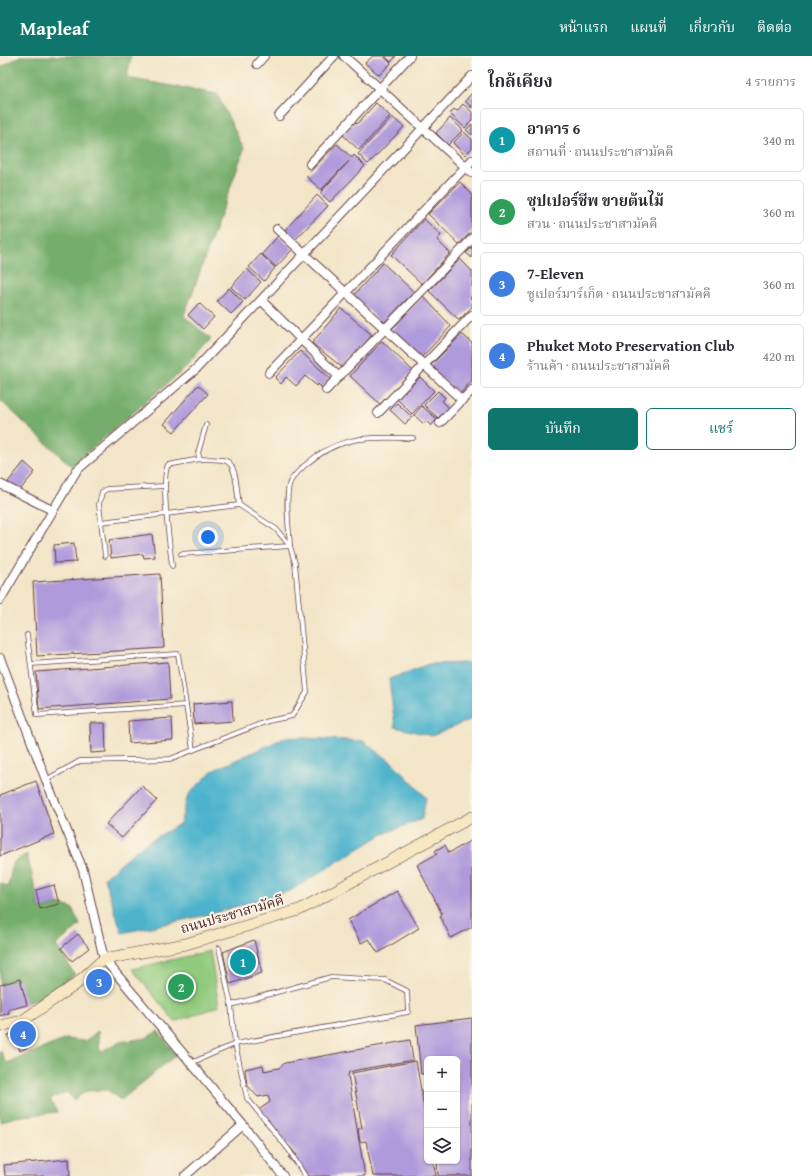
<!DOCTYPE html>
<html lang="th">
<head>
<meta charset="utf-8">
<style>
  :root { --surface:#fff; --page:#f2f2f3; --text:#2b2b33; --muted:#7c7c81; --line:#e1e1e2; --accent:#0f766e }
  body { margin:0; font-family:"Gentium Book Plus","Noto Serif Thai",serif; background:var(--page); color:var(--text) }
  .controls { position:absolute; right:12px; bottom:12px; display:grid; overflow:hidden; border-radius:6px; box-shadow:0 1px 3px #0004 }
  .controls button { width:36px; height:36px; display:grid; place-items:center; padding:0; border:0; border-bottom:1px solid var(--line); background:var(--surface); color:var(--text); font:20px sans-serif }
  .you { position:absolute; left:208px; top:481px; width:14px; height:14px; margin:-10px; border:3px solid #fff; border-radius:50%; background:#1a73e8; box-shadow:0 0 0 6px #1a73e833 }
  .badge { display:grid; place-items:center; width:26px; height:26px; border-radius:50%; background:var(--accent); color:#fff; font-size:13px; font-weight:700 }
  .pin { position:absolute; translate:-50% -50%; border:2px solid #fff; box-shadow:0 1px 4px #0006 }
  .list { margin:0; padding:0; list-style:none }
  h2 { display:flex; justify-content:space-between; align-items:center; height:52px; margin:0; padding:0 16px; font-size:17px }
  h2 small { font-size:13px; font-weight:400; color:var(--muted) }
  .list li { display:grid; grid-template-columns:26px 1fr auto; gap:12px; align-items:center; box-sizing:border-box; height:64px; margin:0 8px 8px; padding:0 8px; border:1px solid var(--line); border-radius:6px }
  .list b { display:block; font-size:15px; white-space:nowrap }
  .list p { margin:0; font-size:13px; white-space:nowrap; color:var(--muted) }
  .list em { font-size:13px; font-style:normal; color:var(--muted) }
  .actions { display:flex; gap:8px; padding:12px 16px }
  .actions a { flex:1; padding:9px 0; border:1px solid var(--accent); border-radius:6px; text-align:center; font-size:14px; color:var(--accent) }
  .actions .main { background:var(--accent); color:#fff }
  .icon { flex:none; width:22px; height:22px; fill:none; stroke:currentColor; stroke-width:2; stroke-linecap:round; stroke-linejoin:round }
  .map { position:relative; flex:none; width:472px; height:1120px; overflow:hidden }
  header { display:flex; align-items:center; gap:24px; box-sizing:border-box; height:56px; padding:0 20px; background:var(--accent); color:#fff }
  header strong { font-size:19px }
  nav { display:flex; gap:22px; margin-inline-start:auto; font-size:14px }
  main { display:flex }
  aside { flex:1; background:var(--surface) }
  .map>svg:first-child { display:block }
</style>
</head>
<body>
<header>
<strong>Mapleaf</strong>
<nav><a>หน้าแรก</a><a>แผนที่</a><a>เกี่ยวกับ</a><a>ติดต่อ</a></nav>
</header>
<main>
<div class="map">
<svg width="472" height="1120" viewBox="0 0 472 1120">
  <rect width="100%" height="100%" fill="#fcf5e5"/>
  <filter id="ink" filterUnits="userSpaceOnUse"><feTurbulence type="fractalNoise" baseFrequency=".025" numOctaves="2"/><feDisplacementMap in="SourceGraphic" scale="8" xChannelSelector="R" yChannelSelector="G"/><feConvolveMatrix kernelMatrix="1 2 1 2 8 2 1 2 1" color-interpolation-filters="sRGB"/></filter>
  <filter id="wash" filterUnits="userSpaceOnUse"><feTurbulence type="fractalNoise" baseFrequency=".012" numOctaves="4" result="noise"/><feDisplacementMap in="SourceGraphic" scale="16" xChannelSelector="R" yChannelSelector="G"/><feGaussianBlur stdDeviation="0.9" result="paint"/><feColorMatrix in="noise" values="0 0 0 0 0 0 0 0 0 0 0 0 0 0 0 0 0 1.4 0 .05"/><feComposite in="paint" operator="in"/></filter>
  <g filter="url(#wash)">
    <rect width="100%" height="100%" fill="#f2e5c8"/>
    <!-- green -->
    <path fill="#90ca7d" stroke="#6d7454" d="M210 895 219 950 175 966 132 913Z"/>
    <!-- forest -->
    <g fill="#74ae6c" stroke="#5f664c">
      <path d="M20 0H131L127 22 217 38 244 93 184 260 211 283 189 309 71 410 0 344V12Z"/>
      <path d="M27 798 40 853 59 848 72 852 80 869 56 889 75 919 36 944 0 955V826L8 831 13 807Z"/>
      <path d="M98 975 100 996 120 986 146 982 158 975 176 999 121 1044 107 1034 87 1035 73 1044 67 1036 50 1043 57 1056 15 1061 0 1066V994L7 1007 66 983 85 985Z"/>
    </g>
    <!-- water -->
    <g fill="#4db3cc" stroke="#4c697c">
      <path d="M472 607V663L432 680 395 671 389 623 429 608Z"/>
      <path d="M286 681 363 685 393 707 426 741 422 763 381 779 290 835 211 858 122 877 104 822 141 790 180 768 188 739 212 715Z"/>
    </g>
    <g id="blocks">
      <!-- building -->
      <g fill="#af9adb">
        <path d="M373 0H383L391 7 379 19 365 7Z"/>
        <path d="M385 0H396L391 6Z"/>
        <path d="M472 37V52L465 45Z"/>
        <path d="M376 47 390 60 359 94 343 79 355 66 357 68Z"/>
        <path d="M463 48 472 56V64L465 72 450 58 454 53 457 55Z"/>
        <path d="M392 61 404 71 368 108 358 98Z"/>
        <path d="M450 62 463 74 448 89 436 77Z"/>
        <path d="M472 68V79L466 74Z"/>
        <path d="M464 76 472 83V92L465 99 453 87Z"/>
        <path d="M337 88 352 102 354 99 365 110 330 146 320 137 349 105 321 134 306 120Z"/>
        <path d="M460 126 472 138V175L459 188 428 158Z"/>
        <path d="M317 139 328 150 293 186 283 176Z"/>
        <path d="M424 163 441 179 437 184 450 197 422 228 391 199Z"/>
        <path d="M278 180 293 193 276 211 262 198Z"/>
        <path d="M472 191V202L466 197Z"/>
        <path d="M261 198 275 212 264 225 249 211Z"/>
        <path d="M460 203 472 215V239L470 242 472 244V251L459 264 429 235Z"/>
        <path d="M383 207 414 236 383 268 353 240Z"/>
        <path d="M247 213 261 226 245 244 231 231Z"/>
        <path d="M229 232 243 246 231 258 217 245Z"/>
        <path d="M423 240 451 270 421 302 391 274Z"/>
        <path d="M199 247 214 261 203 273 188 259Z"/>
        <path d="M341 252 372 279 343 312 312 287Z"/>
        <path d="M462 278 472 287V324L459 339 429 311Z"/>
        <path d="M382 285 413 315 380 348 350 320Z"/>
        <path d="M300 295 331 323 322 332 318 328 317 330 305 320 296 330 286 321 281 328 275 322Z"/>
        <path d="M420 321 434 335 412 358 397 343Z"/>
        <path d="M198 329 208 338 174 376 164 368Z"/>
        <path d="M438 335 445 342 442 345 449 352 438 362 424 349Z"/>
        <path d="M397 347 412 361 405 368 390 354Z"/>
        <path d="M422 350 437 363 431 370 426 365 424 368 414 359Z"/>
        <path d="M24 406 35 416 19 435 8 426Z"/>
        <path d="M152 478 155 501 144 502 143 498 111 502 109 484Z"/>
        <path d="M74 487 76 506 55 507 54 489Z"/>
        <path d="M160 518 164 592 37 600 33 526Z"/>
        <path d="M168 606 170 643 39 653 36 616Z"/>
        <path d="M232 645 233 665 194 668 193 648Z"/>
        <path d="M172 662 173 684 129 687 128 665Z"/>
        <path d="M90 667H105L106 696 91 697Z"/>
        <path d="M36 725 54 778 0 800V739Z"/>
        <path d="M142 730 157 744 122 782 106 768Z"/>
        <path d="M472 784V871L451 882 440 860 442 858 417 809 437 798 435 795 445 789 449 797Z"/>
        <path d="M54 829 59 848 40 853 36 834Z"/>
        <path d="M397 835 419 872 378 897 369 883 361 887 348 864Z"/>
        <path d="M78 878 89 892 72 905 61 892Z"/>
        <path d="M254 884 262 917 230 928 223 896Z"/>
        <path d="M20 923 27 949 8 954 9 957 0 960V929Z"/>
        <path d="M472 962V1120H438L437 1105H457V1003H427V1017L421 1018 416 969Z"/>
        <path d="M26 972 33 989 20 995 16 982 10 984 8 979Z"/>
        <path d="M410 984 413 1004 357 1014 349 1016 348 1019 365 1120H307L300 1114 288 1101 297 1099 257 1055 270 1046 268 1039 258 1041 247 1029 245 1013 263 1009 264 1015 279 1012 285 1007Z"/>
        <path d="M416 1005 427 1069V1105H433L436 1120H373L366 1085 360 1086 358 1073 362 1072 352 1017Z"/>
        <path d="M69 1103 70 1120H5L4 1109Z"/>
      </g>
    </g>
  </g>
  <g filter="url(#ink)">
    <use href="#blocks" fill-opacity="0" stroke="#633d43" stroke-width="1"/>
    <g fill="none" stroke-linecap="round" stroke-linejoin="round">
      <!-- lane casing -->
      <g stroke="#633d43" stroke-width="5.5">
        <g id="lane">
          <path d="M101 466 239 449"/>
          <path d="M181 498 290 490C289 471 285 448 289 429 291 421 299 415 304 410 340 378 368 382 413 382"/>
          <path d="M105 500 99 448 102 436 107 433 165 430"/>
          <path d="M172 510C170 490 160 422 168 409L200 403"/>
          <path d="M27 579 37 659 186 649"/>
          <path d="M31 608 178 598 193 694"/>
          <path d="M46 724 80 705 170 703 268 665 292 660 307 636 295 507 290 490 276 473 239 449C237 438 237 408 226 405 218 402 208 404 200 403L198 397 206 369"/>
          <path d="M219 892 231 949 235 988 247 1042 289 1094 305 1120"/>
          <path d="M191 1007 235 988 408 956 407 935 385 924 331 921 231 949"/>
        </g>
      </g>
      <!-- street casing -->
      <g stroke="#633d43" stroke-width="10">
        <g id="street">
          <path d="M344 0 472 117"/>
          <path d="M257 8 264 0"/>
          <path d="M279 60 334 0"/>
          <path d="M310 108 410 0"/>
          <path d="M277 173 462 344"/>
          <path d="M262 245 339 321"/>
          <path d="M269 317 472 104"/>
          <path d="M326 334 472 183"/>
          <path d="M378 357 472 259"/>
          <path d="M440 367 472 334"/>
          <path d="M0 428 52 454"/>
          <path d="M0 544 77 414 196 313 472 20"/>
          <path d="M0 602 46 724 83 814 104 903 243 1069 283 1120"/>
          <path d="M185 1120 243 1069"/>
        </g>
      </g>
      <!-- secondary casing -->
      <g stroke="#633d43" stroke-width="12">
        <path id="secondary" d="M0 970 22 965 75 929 104 903 186 888 299 854 472 761"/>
      </g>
      <!-- lane -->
      <use href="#lane" stroke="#fff" stroke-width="4"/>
      <!-- street -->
      <use href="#street" stroke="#fff" stroke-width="8"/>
      <!-- secondary -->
      <use href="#secondary" stroke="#f7e8c3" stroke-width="11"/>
    </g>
  </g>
  <g text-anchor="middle" stroke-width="4" stroke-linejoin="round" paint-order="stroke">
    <!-- street labels -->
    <g font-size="14" fill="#4a1f2b" stroke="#fcf5e5">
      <text transform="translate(232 858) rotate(-16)" y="5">ถนนประชาสามัคคี</text>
    </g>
  </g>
</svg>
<div class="controls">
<button>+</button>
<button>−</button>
<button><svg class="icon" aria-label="layers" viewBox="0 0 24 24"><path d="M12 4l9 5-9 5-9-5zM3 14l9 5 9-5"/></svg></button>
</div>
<div class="you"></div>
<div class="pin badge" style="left:243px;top:906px;background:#0f9aa8">1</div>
<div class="pin badge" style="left:181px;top:931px;background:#2e9e5b">2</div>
<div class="pin badge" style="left:99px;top:926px;background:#3f7fe0">3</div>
<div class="pin badge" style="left:23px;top:978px;background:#3f7fe0">4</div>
</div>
<aside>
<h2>ใกล้เคียง<small>4 รายการ</small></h2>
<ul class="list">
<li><span class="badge" style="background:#0f9aa8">1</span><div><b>อาคาร 6</b><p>สถานที่ · ถนนประชาสามัคคี</p></div><em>340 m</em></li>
<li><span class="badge" style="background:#2e9e5b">2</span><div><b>ซุปเปอร์ชีพ ขายต้นไม้</b><p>สวน · ถนนประชาสามัคคี</p></div><em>360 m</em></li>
<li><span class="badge" style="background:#3f7fe0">3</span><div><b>7-Eleven</b><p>ซูเปอร์มาร์เก็ต · ถนนประชาสามัคคี</p></div><em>360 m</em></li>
<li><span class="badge" style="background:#3f7fe0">4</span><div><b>Phuket Moto Preservation Club</b><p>ร้านค้า · ถนนประชาสามัคคี</p></div><em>420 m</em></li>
</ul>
<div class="actions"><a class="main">บันทึก</a><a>แชร์</a></div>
</aside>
</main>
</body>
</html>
